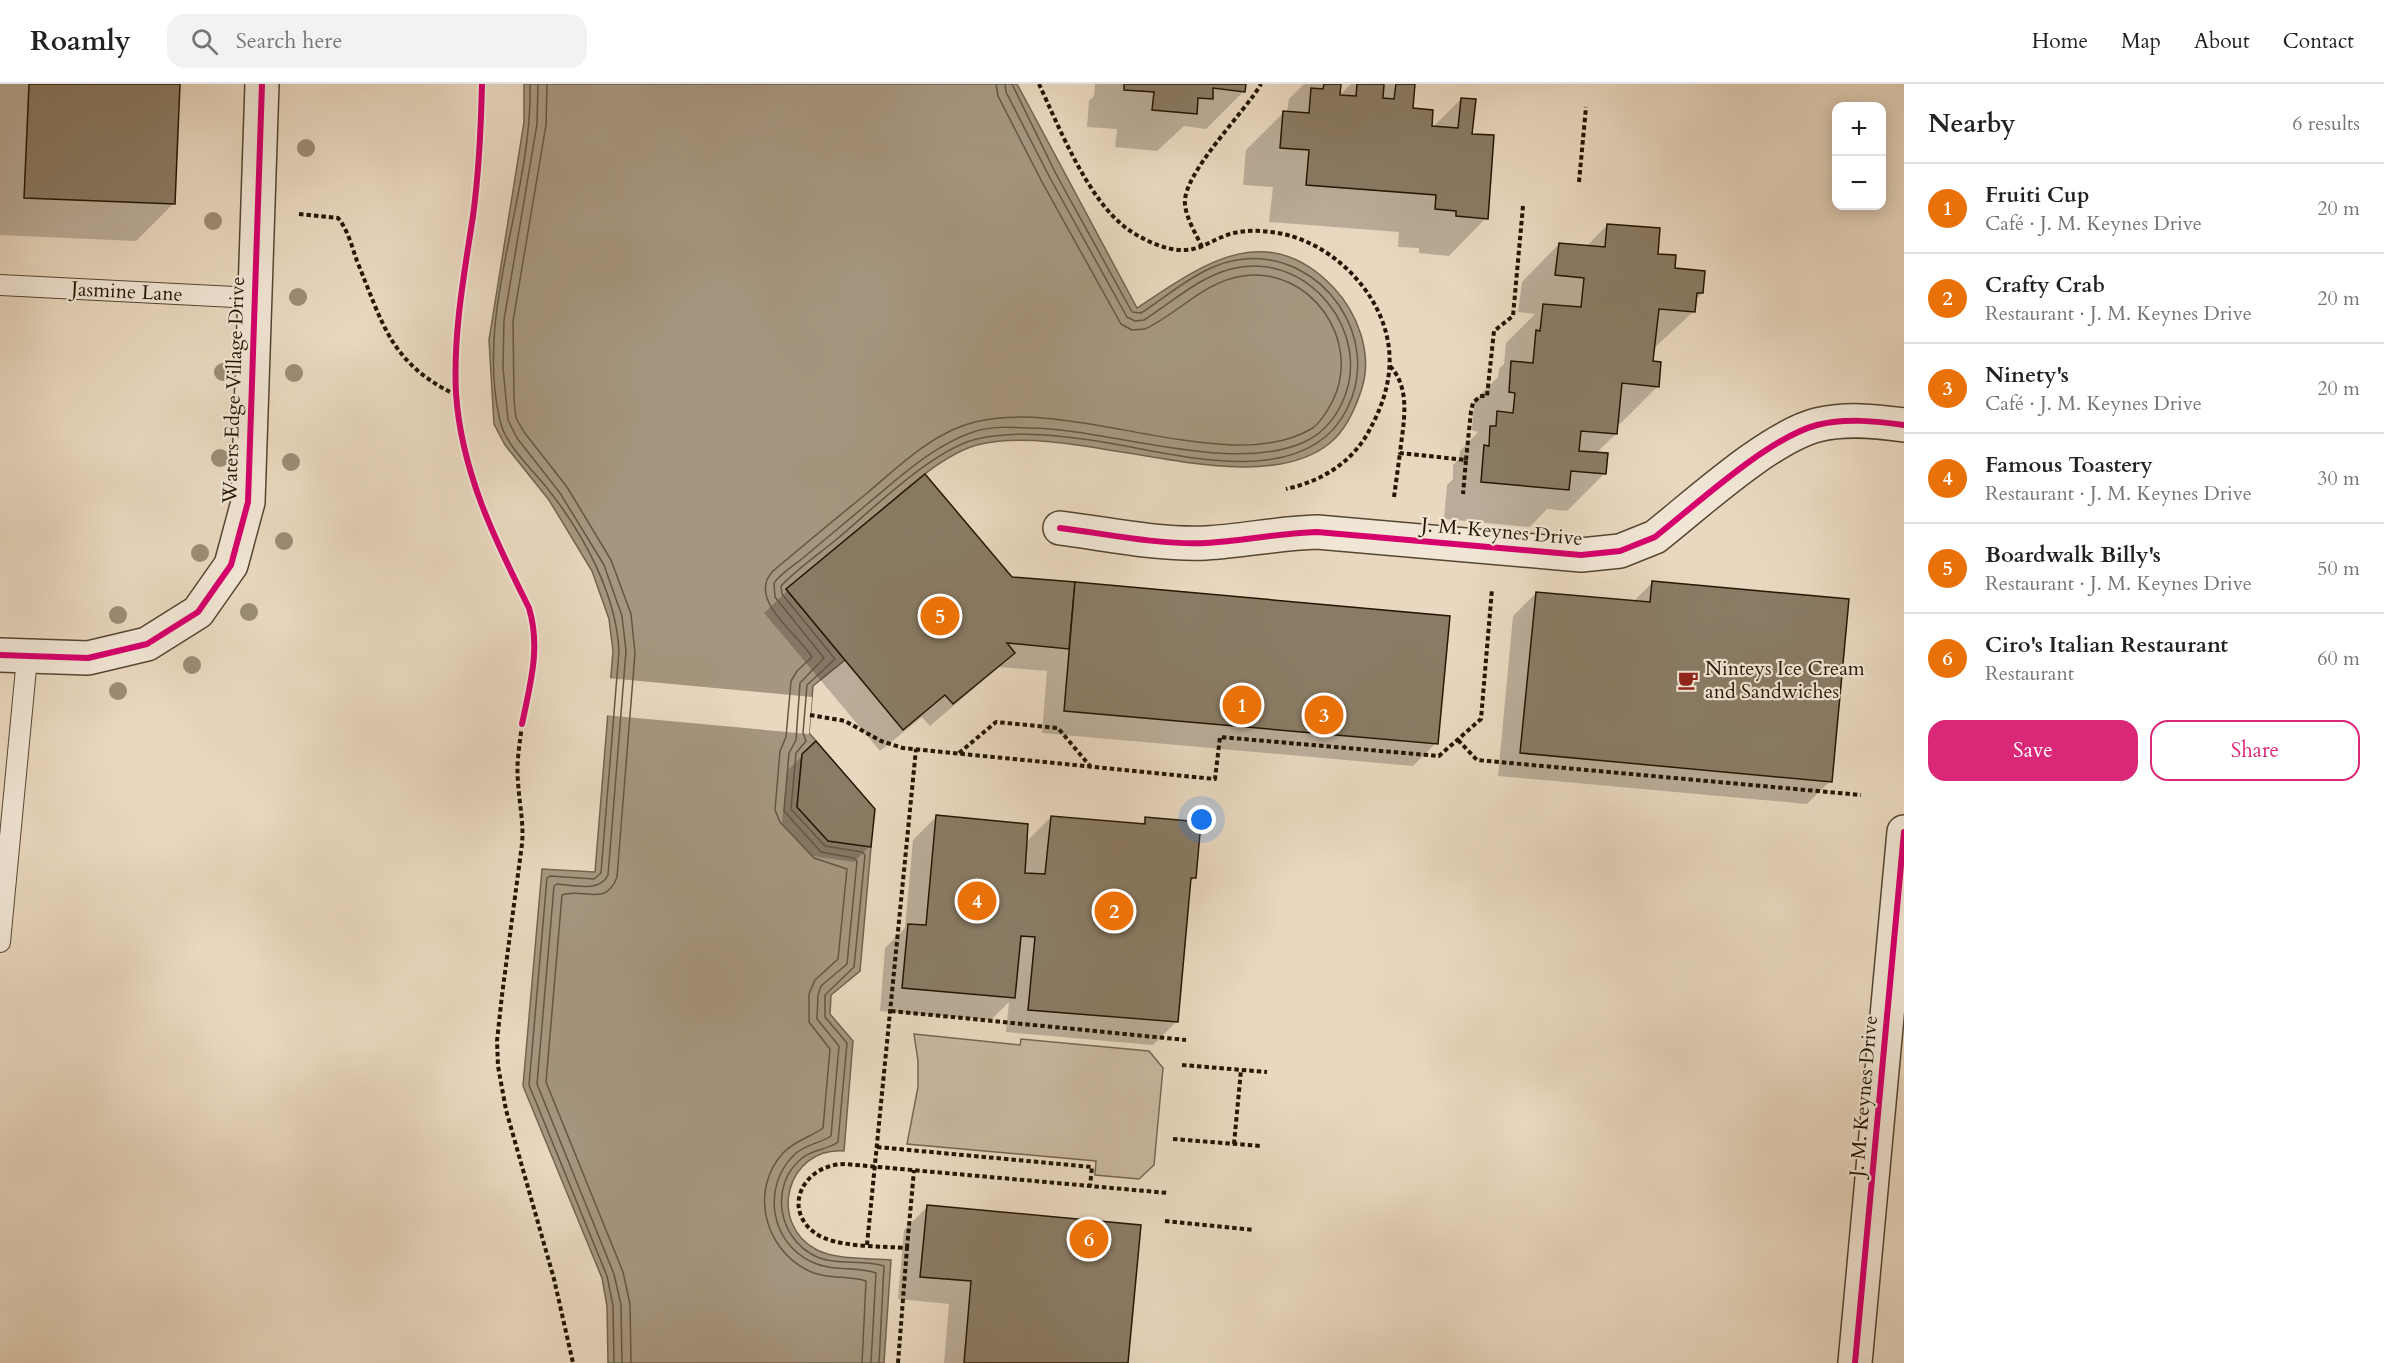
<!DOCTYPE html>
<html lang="en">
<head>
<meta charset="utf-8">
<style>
  :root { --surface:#fff; --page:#f2f2f2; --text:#222; --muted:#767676; --line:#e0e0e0; --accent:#db2777 }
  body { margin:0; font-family:Cardo,serif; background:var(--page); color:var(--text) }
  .controls { position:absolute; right:18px; top:18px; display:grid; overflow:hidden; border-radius:12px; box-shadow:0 3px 15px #0003 }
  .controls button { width:54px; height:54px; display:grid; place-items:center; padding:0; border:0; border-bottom:2px solid var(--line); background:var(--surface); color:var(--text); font:30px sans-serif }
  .you { position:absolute; left:1202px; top:736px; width:21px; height:21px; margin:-15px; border:4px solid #fff; border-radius:50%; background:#1a73e8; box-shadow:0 0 0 9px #1a73e833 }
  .badge { display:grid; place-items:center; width:39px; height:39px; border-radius:50%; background:var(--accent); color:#fff; font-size:20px; font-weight:700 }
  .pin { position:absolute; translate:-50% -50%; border:3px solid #fff; box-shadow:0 2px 6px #0006 }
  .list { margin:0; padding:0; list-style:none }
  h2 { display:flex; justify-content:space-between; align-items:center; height:78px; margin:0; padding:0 24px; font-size:26px }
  h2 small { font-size:20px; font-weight:400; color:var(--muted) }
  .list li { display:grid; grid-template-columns:39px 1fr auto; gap:18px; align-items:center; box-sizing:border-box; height:90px; padding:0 24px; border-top:2px solid var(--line) }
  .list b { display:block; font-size:22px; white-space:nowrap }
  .list p { margin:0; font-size:20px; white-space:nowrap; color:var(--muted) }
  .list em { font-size:20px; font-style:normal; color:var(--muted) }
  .actions { display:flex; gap:12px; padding:18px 24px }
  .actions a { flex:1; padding:14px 0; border:2px solid var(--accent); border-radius:18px; text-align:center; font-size:21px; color:var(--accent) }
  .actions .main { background:var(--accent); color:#fff }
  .icon { flex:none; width:33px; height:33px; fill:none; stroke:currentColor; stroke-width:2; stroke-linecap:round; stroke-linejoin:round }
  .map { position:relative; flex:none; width:1904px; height:1279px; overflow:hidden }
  header { display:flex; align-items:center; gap:36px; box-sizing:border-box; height:84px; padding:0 30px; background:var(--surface); border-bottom:2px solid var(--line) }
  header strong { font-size:28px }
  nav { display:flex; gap:33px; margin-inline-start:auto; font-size:21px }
  .search { width:420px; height:54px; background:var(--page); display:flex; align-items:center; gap:15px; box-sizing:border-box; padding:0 21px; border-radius:18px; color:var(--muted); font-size:22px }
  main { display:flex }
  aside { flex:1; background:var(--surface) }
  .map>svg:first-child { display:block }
</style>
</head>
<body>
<header>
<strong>Roamly</strong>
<div class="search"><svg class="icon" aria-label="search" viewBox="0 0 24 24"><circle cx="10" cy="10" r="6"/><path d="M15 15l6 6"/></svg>Search here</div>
<nav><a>Home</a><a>Map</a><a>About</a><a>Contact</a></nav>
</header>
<main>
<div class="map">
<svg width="1904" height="1279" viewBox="0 0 1904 1279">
  <rect width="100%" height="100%" fill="#e9d8bf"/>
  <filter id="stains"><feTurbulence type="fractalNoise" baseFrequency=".00333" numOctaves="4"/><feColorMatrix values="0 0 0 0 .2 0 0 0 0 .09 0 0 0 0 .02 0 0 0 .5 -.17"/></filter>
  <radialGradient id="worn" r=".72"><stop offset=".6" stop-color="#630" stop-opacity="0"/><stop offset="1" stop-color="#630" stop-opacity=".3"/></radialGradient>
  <!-- green -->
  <path fill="#c8b79f" stroke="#766650" stroke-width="1.5" d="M914 950 1020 961 1021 955 1149 967 1163 984 1154 1081 1139 1095 1095 1091 1096 1077 907 1060 918 1003V977Z"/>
  <!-- water -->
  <path fill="#a6967f" stroke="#72634d" stroke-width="1.5" d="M524 0H1017L1137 224C1199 183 1265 132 1333 203 1357 228 1373 269 1362 304 1356 323 1346 346 1330 359 1253 422 1078 338 981 360 945 368 907 405 878 429 848 454 817 480 786 505L845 576 813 602 809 649 816 657 802 670 797 723 828 757 871 763 860 887 831 911 830 930 853 957 844 1067C786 1063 767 1140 817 1166 837 1176 869 1174 891 1176L884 1279H608L607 1222 602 1194 523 1002 542 785 595 788 613 567 609 535 592 487 549 416 505 361 494 340 489 256 524 38Z"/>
  <!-- pier -->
  <path fill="#e9d8bf" d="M607 594 812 613 809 650 604 631Z"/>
  <!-- shadow -->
  <g fill="#0003">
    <path d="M0 0H179L174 119 136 157 0 151Z"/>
    <path d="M1095 0H1244V7L1206 45 1184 42 1157 67 1115 63 1117 45 1087 43 1089 17 1094 12Z"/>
    <path d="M1304 0H1339L1338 13 1351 0H1383L1382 3 1385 0H1414L1412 26 1430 43H1433L1461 15 1486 134 1449 172 1419 169V164L1398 163 1399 148 1269 138 1273 103 1243 101 1246 66 1284 28H1287L1289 15Z"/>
    <path d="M1607 141 1656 171 1702 209 1695 216 1693 228 1653 265 1652 279 1658 302 1620 340 1617 339 1616 350 1595 370 1605 389 1567 427 1547 425 1530 443 1444 435 1447 401 1453 395V381L1459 375 1460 367 1478 348 1472 346 1474 317 1498 293 1499 285 1504 280 1506 259 1535 230 1518 228 1522 198 1559 160 1586 163Z"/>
    <path d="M925 392 1011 494 1448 533 1436 659 1413 682 1042 649 1047 587 999 583 930 642 922 633 880 667 764 529 787 507Z"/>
    <path d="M1653 498 1830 697 1807 720 1498 692 1513 532 1536 509 1633 518Z"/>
    <path d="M803 671 870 762 854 778 812 772 782 739 787 687Z"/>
    <path d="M936 733 1025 759 1051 733 1140 741 1146 735 1194 794 1189 800 1176 938 1153 961 1006 948 1009 918 991 936 880 927 885 864 905 844 913 756Z"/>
    <path d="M927 1123 1126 1279H944L949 1220 898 1215 904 1146Z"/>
  </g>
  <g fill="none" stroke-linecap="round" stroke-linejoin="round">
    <!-- shore -->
    <g stroke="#655640" stroke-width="1.5">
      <path d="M530 0C533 112 474 225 500 337 506 362 532 385 547 404 583 449 616 509 619 567L601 789 594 795 550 792 547 794 529 1001 607 1192 613 1222 614 1279"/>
      <path d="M538 0 537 40 504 236 503 284 508 336 517 354 560 409 604 481 622 532 626 567 608 791C600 809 573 801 557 800L554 802 537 1000 614 1190 621 1221 622 1279"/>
      <path d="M547 0 546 41 513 237 514 316 516 334 524 348 567 403 611 476 631 530 635 569 617 793C606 824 582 803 562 811L546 998 623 1188 630 1220 631 1279"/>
      <path d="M862 1279 866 1197C848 1191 826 1196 807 1186 764 1164 749 1105 784 1068 796 1056 811 1053 823 1044L830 965 809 938V910L815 896 838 875 847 785 814 774 780 738 775 726 780 667 786 653 791 597 797 587 812 573C798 550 746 515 773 487 804 461 835 435 866 410 898 383 933 348 975 338 1073 313 1228 394 1311 345 1321 339 1328 326 1333 316 1362 256 1310 182 1243 192 1205 197 1179 229 1145 245L1132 246 1121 240 1042 98 998 12 996 0"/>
      <path d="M871 1279 876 1189C856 1182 832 1188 812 1178 770 1159 761 1102 795 1070 806 1060 821 1059 831 1052L839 962 817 935 818 911 821 902 847 880 857 777 854 774 821 768 784 727 789 669 796 656 800 599 824 574 775 513 774 499C781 489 793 482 803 474 824 456 845 439 866 421 899 394 932 362 973 348 991 342 1011 343 1030 344 1110 345 1229 390 1302 359 1321 351 1333 338 1342 319 1375 249 1307 165 1231 185 1199 193 1171 219 1144 236L1135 237 1127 233 1050 94 1006 8 1005 0"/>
      <path d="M879 1279 884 1182C863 1175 836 1182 815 1172 778 1154 769 1102 801 1075 812 1065 828 1066 838 1058L847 959 825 933V911L854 883 865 771 862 768 825 762 791 725 796 669 806 657 803 649 807 601 835 575 782 510 781 502C797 485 819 470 837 455 873 425 936 362 981 354 1020 346 1064 352 1103 358 1176 370 1305 409 1347 325 1383 254 1323 168 1244 175 1205 178 1172 209 1141 229L1132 228 1056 90 1012 0"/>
    </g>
  </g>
  <!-- building -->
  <g fill="#8a7b64" stroke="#241602" stroke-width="1.5">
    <path d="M29 0H180L175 120 24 114Z"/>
    <path d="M1124 0H1246L1245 8 1213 4V15L1198 14 1197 30 1152 26 1154 8 1124 6Z"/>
    <path d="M1324 0H1341L1340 11 1356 12 1357 0H1384L1383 14 1394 15 1396 0H1415L1413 24 1433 26 1432 42 1458 44 1461 14 1476 15 1472 50 1494 51 1488 135 1456 132V127L1435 125 1436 111 1306 101 1309 66 1280 64 1283 27 1309 29 1311 4 1323 5Z"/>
    <path d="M1607 140 1660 144 1658 170 1676 171 1675 184 1705 187 1703 209H1697L1695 228 1659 225 1653 277 1661 278 1659 303 1622 299 1617 350 1581 347 1579 367 1608 369 1606 390 1571 387 1569 406 1481 398 1484 361 1489 362 1490 342H1496L1497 327 1513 329 1515 309 1509 308 1511 277 1533 279 1536 246 1540 247 1543 220 1581 223 1584 194 1555 191 1559 159 1605 163Z"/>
    <path d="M925 390 1012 493 1075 498 1069 565 1007 559 1015 569 953 620 945 611 903 646 786 505Z"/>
    <path d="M1652 497 1849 515 1832 698 1520 669 1536 508 1650 518Z"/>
    <path d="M1075 498 1450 532 1438 660 1064 627Z"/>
    <path d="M816 657 875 725 871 763 828 757 797 723 802 670Z"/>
    <path d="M936 731 1028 740 1025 789 1045 790 1051 732 1145 740V733L1201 738 1196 794H1191L1178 938 1028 926 1035 853 1021 852 1015 914 902 904 908 840 926 841Z"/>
    <path d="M927 1121 1141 1141 1128 1279H964L971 1197 920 1193Z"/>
  </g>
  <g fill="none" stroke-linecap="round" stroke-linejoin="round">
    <!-- lane casing -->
    <g stroke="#554631" stroke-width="22">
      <g id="lane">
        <path d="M0 201 254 214"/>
        <path d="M0 858 27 574"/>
      </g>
    </g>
    <!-- street casing -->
    <g stroke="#554631" stroke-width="36">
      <g id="street">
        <path d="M1060 444C1108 450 1158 461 1206 459 1243 457 1279 449 1317 448L1581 471 1620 467 1655 453C1697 420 1768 354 1817 341 1845 334 1876 337 1904 341"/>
        <path d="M0 571 88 574 147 560 198 528 231 481 248 418 262 0"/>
        <path d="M1855 1279 1904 748"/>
      </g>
    </g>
    <!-- path -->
    <g stroke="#241602" stroke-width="4" stroke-dasharray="4.5 3" stroke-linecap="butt">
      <path d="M1039 0C1059 43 1089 119 1129 146 1145 157 1172 170 1193 165 1203 163 1212 157 1222 153 1237 146 1255 146 1271 148 1328 154 1383 207 1389 265 1392 292 1384 319 1371 343 1354 378 1322 397 1286 405"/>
      <path d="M1579 98 1586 23"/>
      <path d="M299 130 338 134C348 146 352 163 357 177 383 240 390 279 456 311"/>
      <path d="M1202 163C1196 150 1186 134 1185 120 1182 90 1246 27 1261 0"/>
      <path d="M1390 282C1412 306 1403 340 1400 369L1466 376 1463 410"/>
      <path d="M1466 376 1471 327 1473 319 1480 312H1487L1494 247 1513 232 1523 122"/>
      <path d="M1394 413 1400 369"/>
      <path d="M810 631 845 637 881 657 903 664 1215 695 1220 653 1439 672 1481 635 1492 505"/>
      <path d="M522 640C520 659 516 678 518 697 519 719 524 738 522 760L502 911 497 957 498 982 506 1026 554 1195 573 1279"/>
      <path d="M1458 656 1477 676 1861 711"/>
      <path d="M959 669 996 638 1058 644 1090 682"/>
      <path d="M891 927 1186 956"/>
      <path d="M1182 981 1267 988"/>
      <path d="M1173 1055 1261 1062"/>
      <path d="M1234 1060 1241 986"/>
      <path d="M877 1063 1092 1083 1090 1102"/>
      <path d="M1165 1137 1254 1146"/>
      <path d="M867 1161 916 665"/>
      <path d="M907 1164 914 1086"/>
      <path d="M898 1279 907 1164C883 1162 835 1164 815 1149 781 1124 804 1080 845 1080L1168 1109"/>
    </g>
    <!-- lane -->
    <use href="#lane" stroke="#f1e6d5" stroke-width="20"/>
    <!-- street -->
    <use href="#street" stroke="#f1e6d5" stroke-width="33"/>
    <!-- cycleway casing -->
    <g stroke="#f1e6d5" stroke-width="10">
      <g id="cycleway">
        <path d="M482 0C481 44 479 88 473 132 464 191 453 250 456 309 461 387 495 456 529 524 541 564 530 601 522 640"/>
        <path d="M1060 444C1108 450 1158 461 1206 459 1243 457 1279 449 1317 448L1581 471 1620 467 1655 453C1697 420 1768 354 1817 341 1845 334 1876 337 1904 341"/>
        <path d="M0 571 88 574 147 560 198 528 231 481 248 418 262 0"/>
        <path d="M1855 1279 1904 748"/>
      </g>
    </g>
    <!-- cycleway -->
    <use href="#cycleway" stroke="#d6006c" stroke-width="6"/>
  </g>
  <!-- trees -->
  <g fill="#9c8c75">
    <circle cx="306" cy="64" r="9"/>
    <circle cx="213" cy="137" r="9"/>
    <circle cx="298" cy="213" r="9"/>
    <circle cx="223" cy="288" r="9"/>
    <circle cx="294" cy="289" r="9"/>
    <circle cx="220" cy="374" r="9"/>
    <circle cx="291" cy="378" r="9"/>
    <circle cx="284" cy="457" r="9"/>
    <circle cx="200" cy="469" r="9"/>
    <circle cx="249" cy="528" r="9"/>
    <circle cx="118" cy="531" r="9"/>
    <circle cx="192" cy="581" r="9"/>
    <circle cx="118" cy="607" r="9"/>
  </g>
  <!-- icons -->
  <defs>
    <g id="cafe-bare" transform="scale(1.62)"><path d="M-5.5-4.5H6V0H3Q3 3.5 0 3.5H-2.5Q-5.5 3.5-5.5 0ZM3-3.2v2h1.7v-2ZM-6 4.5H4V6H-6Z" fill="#8f2418" stroke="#f1e6d5" stroke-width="2.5" paint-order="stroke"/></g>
  </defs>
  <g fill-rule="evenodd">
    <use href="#cafe-bare" x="1688" y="596"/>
  </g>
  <g text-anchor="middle" stroke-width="4.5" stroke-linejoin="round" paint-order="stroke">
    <!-- street labels -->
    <g font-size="20" fill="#241602" stroke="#f1e6d5">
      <text transform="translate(127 207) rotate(3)" y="7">Jasmine Lane</text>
      <text transform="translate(233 306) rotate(-88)" y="7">Waters Edge Village Drive</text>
      <text transform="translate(1502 447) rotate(5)" y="7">J. M. Keynes Drive</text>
      <text transform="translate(1863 1012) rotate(-85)" y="7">J. M. Keynes Drive</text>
    </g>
    <!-- poi labels -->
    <g font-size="20" fill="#241602" stroke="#f1e6d5" text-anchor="start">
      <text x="1705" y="591">Ninteys Ice Cream<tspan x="1705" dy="23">and Sandwiches</tspan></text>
    </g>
  </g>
  <rect width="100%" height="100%" filter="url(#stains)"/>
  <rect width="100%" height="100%" fill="url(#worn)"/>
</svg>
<div class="controls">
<button>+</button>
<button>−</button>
</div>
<div class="you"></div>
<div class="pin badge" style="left:1242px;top:621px;background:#e8710a">1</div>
<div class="pin badge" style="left:1114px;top:827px;background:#e8710a">2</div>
<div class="pin badge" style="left:1324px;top:631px;background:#e8710a">3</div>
<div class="pin badge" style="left:977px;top:817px;background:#e8710a">4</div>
<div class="pin badge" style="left:940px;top:532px;background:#e8710a">5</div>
<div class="pin badge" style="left:1089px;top:1155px;background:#e8710a">6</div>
</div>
<aside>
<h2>Nearby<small>6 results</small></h2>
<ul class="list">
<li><span class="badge" style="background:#e8710a">1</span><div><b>Fruiti Cup</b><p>Café · J. M. Keynes Drive</p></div><em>20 m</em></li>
<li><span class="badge" style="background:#e8710a">2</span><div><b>Crafty Crab</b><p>Restaurant · J. M. Keynes Drive</p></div><em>20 m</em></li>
<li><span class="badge" style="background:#e8710a">3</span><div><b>Ninety's</b><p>Café · J. M. Keynes Drive</p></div><em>20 m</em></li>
<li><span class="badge" style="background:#e8710a">4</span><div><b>Famous Toastery</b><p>Restaurant · J. M. Keynes Drive</p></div><em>30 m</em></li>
<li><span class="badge" style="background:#e8710a">5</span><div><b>Boardwalk Billy's</b><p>Restaurant · J. M. Keynes Drive</p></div><em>50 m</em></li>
<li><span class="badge" style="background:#e8710a">6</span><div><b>Ciro's Italian Restaurant</b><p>Restaurant</p></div><em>60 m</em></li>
</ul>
<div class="actions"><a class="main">Save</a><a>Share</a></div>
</aside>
</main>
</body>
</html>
